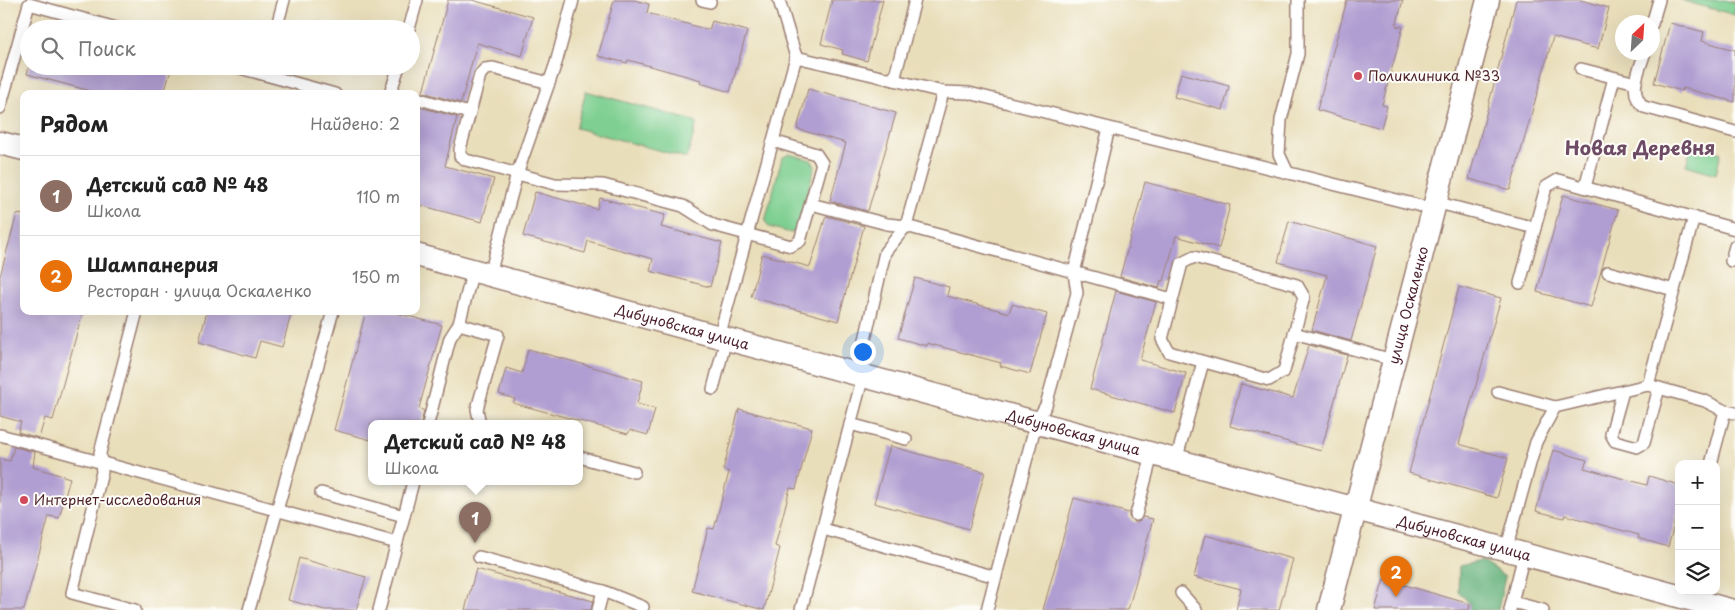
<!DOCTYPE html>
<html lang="ru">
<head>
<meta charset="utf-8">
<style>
  :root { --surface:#fff; --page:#f2f2f2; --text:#222; --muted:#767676; --line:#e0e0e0; --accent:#d1495b }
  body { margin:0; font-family:"Playpen Sans",sans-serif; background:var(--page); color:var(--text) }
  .controls { position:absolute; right:15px; bottom:15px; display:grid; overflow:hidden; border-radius:10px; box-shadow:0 5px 20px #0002 }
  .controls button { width:45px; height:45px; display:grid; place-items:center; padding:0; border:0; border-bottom:1px solid var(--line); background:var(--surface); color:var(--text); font:25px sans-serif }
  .compass { position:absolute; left:1615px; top:15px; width:45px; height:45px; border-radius:50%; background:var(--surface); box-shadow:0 5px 20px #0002; rotate:25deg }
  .you { position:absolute; left:862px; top:351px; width:18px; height:18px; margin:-12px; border:4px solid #fff; border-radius:50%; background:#1a73e8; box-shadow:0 0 0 8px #1a73e833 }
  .badge { display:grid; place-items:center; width:32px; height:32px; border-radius:50%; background:var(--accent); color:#fff; font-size:16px; font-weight:700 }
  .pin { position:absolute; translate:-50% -41px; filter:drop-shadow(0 1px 2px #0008) }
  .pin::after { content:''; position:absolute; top:26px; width:18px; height:15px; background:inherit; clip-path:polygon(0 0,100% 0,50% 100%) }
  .popup { position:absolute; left:368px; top:420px; width:215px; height:65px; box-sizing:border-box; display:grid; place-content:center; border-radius:10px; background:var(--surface); filter:drop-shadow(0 1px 4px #0005); font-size:16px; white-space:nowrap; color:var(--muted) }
  .popup b { font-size:19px; color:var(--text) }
  .popup::after { content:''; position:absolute; left:50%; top:100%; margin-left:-10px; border:10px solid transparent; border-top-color:var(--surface) }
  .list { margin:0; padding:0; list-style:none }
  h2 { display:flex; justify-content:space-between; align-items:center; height:65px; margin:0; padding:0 20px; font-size:21px }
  h2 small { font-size:16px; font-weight:400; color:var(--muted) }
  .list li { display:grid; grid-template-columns:32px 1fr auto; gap:15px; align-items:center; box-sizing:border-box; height:80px; padding:0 20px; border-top:1px solid var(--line) }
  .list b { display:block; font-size:19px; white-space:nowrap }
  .list p { margin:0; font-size:16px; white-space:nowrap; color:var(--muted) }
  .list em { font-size:16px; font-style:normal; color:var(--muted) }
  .icon { flex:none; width:28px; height:28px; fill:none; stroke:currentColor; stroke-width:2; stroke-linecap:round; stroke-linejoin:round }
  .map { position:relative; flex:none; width:1735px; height:610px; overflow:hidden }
  .search { position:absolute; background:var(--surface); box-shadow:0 5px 20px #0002; left:20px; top:20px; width:400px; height:55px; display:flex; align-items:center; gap:12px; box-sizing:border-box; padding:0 18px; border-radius:28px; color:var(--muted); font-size:19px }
  .panel { position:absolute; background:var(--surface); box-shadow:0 5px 20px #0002; left:20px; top:90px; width:400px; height:225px; border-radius:10px }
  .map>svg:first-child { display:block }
</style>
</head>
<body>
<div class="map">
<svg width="1735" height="610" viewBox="0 0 1735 610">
  <rect width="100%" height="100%" fill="#fdfcf7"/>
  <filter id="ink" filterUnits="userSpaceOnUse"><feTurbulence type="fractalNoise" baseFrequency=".02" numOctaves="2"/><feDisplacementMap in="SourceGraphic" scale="10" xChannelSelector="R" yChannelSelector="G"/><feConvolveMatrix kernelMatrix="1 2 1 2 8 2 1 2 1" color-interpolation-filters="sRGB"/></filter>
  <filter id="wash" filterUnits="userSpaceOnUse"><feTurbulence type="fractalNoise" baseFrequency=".0096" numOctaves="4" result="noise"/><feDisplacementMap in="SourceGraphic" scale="20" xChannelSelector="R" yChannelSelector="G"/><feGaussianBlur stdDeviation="1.12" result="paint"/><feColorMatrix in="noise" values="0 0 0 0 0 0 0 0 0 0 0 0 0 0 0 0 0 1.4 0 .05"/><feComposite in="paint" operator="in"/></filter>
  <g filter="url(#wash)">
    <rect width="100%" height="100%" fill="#e9deba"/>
    <!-- green -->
    <g fill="#7ecf91" stroke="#64775e">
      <path d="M1680 0H1725L1735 3V15Z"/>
      <path d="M586 91 697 122 687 158 576 128Z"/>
      <path d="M1692 144 1721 153 1716 174 1686 165Z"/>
      <path d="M789 154 811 160 815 166 797 229 791 233 769 227 765 221 782 158Z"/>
    </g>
    <!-- forest -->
    <path fill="#66b27b" stroke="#586853" d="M1481 561 1505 577 1498 610H1469L1470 604 1458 591 1459 566Z"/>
    <g id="blocks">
      <!-- building -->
      <g fill="#b09dd1">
        <path d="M448 0H472L533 17 522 56 477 43 461 103 423 92Z"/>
        <path d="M614 0H634L649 4 647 13 709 30 712 21 747 31 730 92 700 83 701 80 628 60 627 63 598 56Z"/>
        <path d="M832 0H883L867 61 842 54 843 50 821 44Z"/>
        <path d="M1347 0H1403L1396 26 1403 27 1382 105 1387 106 1381 128 1317 110Z"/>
        <path d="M1516 0H1581L1609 8 1598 49 1553 37 1510 190 1469 179Z"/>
        <path d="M1670 23 1704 32 1702 41 1735 50V102L1683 88 1682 91 1654 83Z"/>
        <path d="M29 66H172L164 94H102L27 74Z"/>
        <path d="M1181 73 1229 86 1223 110 1174 97Z"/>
        <path d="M808 89 896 113 868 211 830 201 846 143 797 129Z"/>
        <path d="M419 107 457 117 445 166 494 179 482 222 416 204V117Z"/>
        <path d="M1145 182 1230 205 1219 248 1176 236 1164 281 1161 280 1159 288 1120 277Z"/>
        <path d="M535 192 597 209 600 198 665 215 661 227 722 243 710 287 650 271 653 259 588 241 585 253 523 236Z"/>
        <path d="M1563 195 1618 210 1591 307 1537 292Z"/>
        <path d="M17 214 24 215V311H83L53 420 45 418 39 438 18 432 21 422 0 416V276Z"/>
        <path d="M826 216 864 226 838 321 751 297 762 254 810 267Z"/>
        <path d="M1289 221 1377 246 1351 341 1312 330 1327 275 1278 262Z"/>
        <path d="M915 278 949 287 947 296 1009 313 1012 304 1047 314 1030 374 1000 366 1001 363 927 343V346L898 338Z"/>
        <path d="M1459 287 1501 298 1459 444 1508 458 1497 498 1409 473Z"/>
        <path d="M1116 291 1156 302 1140 360 1186 373 1175 413 1090 389Z"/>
        <path d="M207 311H292L282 347 260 341 255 358 199 342Z"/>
        <path d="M366 311H389L442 325 419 408 424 411 421 424H371V440L334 430Z"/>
        <path d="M1309 345 1347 355 1321 451 1230 426 1241 384 1293 398Z"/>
        <path d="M528 349 643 381 637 404 655 409 648 435 630 430 628 434 513 403 515 399 499 394 506 368 522 373Z"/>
        <path d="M739 409 812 428 796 489 790 488 775 546 780 548 764 610 692 591 708 528 714 529 729 472 723 470Z"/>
        <path d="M890 446 985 472 969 529 874 503Z"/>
        <path d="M14 447 35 452 33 467 70 478 59 518 49 516 24 610H0V459L10 461Z"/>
        <path d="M1553 450 1587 460 1584 468 1647 485 1649 476 1679 485V507L1668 547 1638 538 1639 535 1565 515 1564 518 1536 511Z"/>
        <path d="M1074 498 1129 513V517L1134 522H1138L1143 517 1153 519 1128 610H1043Z"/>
        <path d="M1205 535 1293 559 1279 610H1236L1241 589 1194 577Z"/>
        <path d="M299 558 366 577 356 610H325L288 600Z"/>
        <path d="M476 569 593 601 591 610H465Z"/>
        <path d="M1384 579 1470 604 1469 610H1375Z"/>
      </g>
    </g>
  </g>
  <g filter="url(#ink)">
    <use href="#blocks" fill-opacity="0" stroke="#9a7e72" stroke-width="1"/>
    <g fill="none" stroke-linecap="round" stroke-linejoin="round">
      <!-- lane casing -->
      <g stroke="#9a7e72" stroke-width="14">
        <g id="lane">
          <path d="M702 0 710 2"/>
          <path d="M779 0 796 57 894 80 915 0"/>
          <path d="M1652 24 1659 0"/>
          <path d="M276 29 284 0"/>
          <path d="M409 29 417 0"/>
          <path d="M1645 52C1639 72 1627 92 1644 107L1735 132"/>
          <path d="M233 66 335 94"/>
          <path d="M1581 69 1636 83"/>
          <path d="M894 80 943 92 969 93 1433 209"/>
          <path d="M549 83 493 68 485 69 480 75 460 149V156L466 160 555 184 603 185 683 206 713 225 791 246 800 241 822 163 816 154 773 141"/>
          <path d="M390 94 399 66"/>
          <path d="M416 98 469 113"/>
          <path d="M0 108 29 4 120 29"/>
          <path d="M1288 173 1279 154 1281 120 1298 54V0"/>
          <path d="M1585 187 1614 78"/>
          <path d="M1435 202 1535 228"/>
          <path d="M811 204 887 224 906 226 1172 299"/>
          <path d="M1194 257 1297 285 1304 297 1284 371 1269 380 1169 352 1162 339 1182 263Z"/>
          <path d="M1731 261 1735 246"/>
          <path d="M1608 272 1674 290"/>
          <path d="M490 274 517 174 556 63 573 0"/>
          <path d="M1520 283 1546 187 1558 180 1735 229"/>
          <path d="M459 324 498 335 477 409 480 424"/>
          <path d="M1294 333 1393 360"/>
          <path d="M719 337 796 57"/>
          <path d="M857 375 885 252 906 226 943 92"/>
          <path d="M1648 385 1694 217"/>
          <path d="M713 389 726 339"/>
          <path d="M1623 391 1611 434 1615 441 1637 447 1644 443 1659 388"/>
          <path d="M1498 392 1555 407"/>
          <path d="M428 424 450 338 459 324 473 270"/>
          <path d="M850 424 906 439"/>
          <path d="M0 435 397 543"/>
          <path d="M579 457 634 472"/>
          <path d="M1176 461 1203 362"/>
          <path d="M1711 464 1725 411"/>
          <path d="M321 493 404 516"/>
          <path d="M1136 515 1152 455"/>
          <path d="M823 529 996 577"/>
          <path d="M1506 550 1536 442 1555 407 1648 385 1705 401 1725 411 1735 413"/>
          <path d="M479 557 603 591 643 607"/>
          <path d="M1181 593 1196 610"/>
          <path d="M1512 602 1543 610"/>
          <path d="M135 610 72 593 102 472 100 453 137 311"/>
          <path d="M249 610 333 311"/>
          <path d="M379 610 413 482"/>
          <path d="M598 610 603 591"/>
          <path d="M801 610 863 376"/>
          <path d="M987 610 1036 423 1046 405 1077 293 1074 273 1109 128"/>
          <path d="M1510 610 1524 555"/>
        </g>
      </g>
      <!-- street casing -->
      <g stroke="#9a7e72" stroke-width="25">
        <g id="street">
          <path d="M0 143 24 149"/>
          <path id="s1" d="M416 255 1730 610"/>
          <path id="s2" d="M1329 610 1488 0"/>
        </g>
      </g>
      <!-- lane -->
      <use href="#lane" stroke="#fff" stroke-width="11"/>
      <!-- street -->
      <use href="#street" stroke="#fff" stroke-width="22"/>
    </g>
  </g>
  <!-- markers -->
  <g fill="#d1495b" stroke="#fdfcf7" stroke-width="2">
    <circle cx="1358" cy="76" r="5"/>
    <circle cx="24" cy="500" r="5"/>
  </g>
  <g text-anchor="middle" stroke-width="4" stroke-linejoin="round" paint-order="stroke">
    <!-- poi labels -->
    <g font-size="14" fill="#4a1f2b" stroke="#fdfcf7" text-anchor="start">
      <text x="1368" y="81">Поликлиника №33</text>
      <text x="34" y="505">Интернет-исследования</text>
    </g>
    <!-- street labels -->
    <g font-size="14" fill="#4a1f2b" stroke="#fdfcf7">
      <text dy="5" stroke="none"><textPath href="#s2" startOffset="315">улица Оскаленко</textPath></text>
      <text dy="5" stroke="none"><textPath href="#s1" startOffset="276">Дибуновская улица</textPath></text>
      <text dy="5" stroke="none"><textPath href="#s1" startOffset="681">Дибуновская улица</textPath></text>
      <text dy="5" stroke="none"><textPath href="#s1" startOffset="1086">Дибуновская улица</textPath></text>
    </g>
    <!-- district labels -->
    <g font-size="19" font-weight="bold" fill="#6e4b65" stroke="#fdfcf7">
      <text x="1640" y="155">Новая Деревня</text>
    </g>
  </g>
</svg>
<div class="controls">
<button>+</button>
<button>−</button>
<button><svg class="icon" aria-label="layers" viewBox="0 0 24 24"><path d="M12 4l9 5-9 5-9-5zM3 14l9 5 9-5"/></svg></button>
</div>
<svg class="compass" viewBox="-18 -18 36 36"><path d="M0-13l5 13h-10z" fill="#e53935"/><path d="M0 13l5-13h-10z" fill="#767676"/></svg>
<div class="you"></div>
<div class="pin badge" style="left:475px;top:543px;background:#8d6e63">1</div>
<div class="popup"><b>Детский сад № 48</b>Школа</div>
<div class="pin badge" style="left:1396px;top:597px;background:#e8710a">2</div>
<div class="search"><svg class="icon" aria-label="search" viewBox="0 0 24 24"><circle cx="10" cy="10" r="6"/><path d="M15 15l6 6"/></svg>Поиск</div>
<section class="panel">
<h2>Рядом<small>Найдено: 2</small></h2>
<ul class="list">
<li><span class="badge" style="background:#8d6e63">1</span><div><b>Детский сад № 48</b><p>Школа</p></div><em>110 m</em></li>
<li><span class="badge" style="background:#e8710a">2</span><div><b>Шампанерия</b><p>Ресторан · улица Оскаленко</p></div><em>150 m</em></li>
</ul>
</section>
</div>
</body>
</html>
